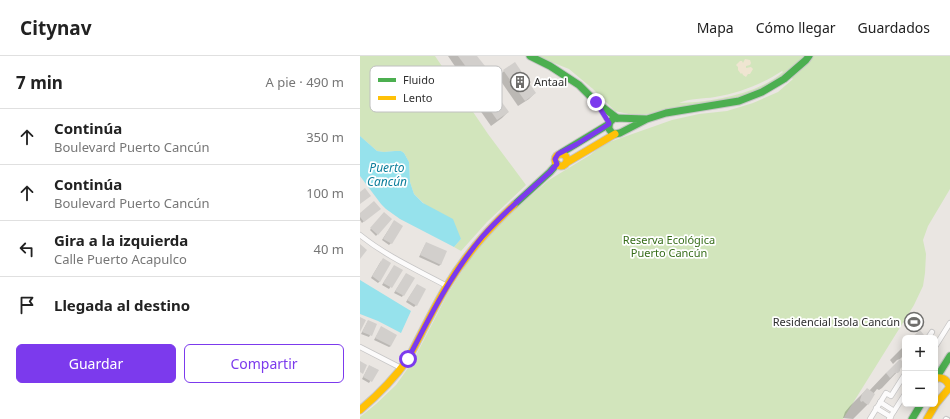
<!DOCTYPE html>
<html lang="es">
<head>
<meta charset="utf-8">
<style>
  :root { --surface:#fff; --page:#f6f6f6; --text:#222; --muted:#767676; --line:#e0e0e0; --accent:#7c3aed }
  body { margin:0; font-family:"Noto Sans",sans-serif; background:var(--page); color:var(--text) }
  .controls { position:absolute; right:12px; bottom:12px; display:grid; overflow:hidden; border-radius:6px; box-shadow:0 2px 10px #0003 }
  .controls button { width:36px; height:36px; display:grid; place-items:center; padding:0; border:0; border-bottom:1px solid var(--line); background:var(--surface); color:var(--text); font:20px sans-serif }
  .stop { position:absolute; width:12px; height:12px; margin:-9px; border:3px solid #7c3aed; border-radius:50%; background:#fff }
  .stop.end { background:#7c3aed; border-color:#fff; box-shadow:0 1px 4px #0008 }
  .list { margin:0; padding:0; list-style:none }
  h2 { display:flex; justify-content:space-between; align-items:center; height:52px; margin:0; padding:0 16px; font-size:17px }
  h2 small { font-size:13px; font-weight:400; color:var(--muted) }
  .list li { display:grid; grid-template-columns:26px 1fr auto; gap:12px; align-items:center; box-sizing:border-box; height:56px; padding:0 16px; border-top:1px solid var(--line) }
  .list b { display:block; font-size:15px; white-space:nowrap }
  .list p { margin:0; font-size:13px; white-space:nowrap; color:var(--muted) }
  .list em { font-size:13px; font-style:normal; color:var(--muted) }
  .actions { display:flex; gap:8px; padding:12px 16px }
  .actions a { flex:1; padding:9px 0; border:1px solid var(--accent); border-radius:6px; text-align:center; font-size:14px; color:var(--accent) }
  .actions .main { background:var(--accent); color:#fff }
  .icon { flex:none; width:22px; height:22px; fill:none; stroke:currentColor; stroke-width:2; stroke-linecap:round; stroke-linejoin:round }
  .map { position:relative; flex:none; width:590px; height:363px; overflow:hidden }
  header { display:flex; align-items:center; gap:24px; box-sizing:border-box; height:56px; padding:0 20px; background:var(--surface); border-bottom:1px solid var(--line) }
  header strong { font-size:19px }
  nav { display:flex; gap:22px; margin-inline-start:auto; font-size:14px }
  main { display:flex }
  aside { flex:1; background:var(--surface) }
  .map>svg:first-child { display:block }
</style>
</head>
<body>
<header>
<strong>Citynav</strong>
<nav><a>Mapa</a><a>Cómo llegar</a><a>Guardados</a></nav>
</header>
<main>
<aside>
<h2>7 min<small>A pie · 490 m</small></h2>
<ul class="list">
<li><svg class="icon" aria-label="ahead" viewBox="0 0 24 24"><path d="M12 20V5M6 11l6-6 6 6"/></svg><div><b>Continúa</b><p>Boulevard Puerto Cancún</p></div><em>350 m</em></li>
<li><svg class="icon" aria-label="ahead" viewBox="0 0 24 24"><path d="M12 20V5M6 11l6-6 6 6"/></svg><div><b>Continúa</b><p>Boulevard Puerto Cancún</p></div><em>100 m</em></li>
<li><svg class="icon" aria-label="left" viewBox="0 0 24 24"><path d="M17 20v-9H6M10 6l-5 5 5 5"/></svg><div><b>Gira a la izquierda</b><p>Calle Puerto Acapulco</p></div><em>40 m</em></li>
<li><svg class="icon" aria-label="arrive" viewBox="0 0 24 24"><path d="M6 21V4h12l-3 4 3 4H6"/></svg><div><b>Llegada al destino</b></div></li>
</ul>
<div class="actions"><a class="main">Guardar</a><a>Compartir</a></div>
</aside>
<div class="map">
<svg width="590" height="363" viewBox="0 0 590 363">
  <rect width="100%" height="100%" fill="#eae6e2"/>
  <!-- green -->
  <g fill="#d2e5bc" fill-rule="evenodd">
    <path d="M0 0H75L128 78 166 129 127 166 101 195 94 191 101 183 54 138 50 126 49 106 44 97 41 95H35L24 96 17 95 0 80Z"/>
    <path d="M179 0H590V133L568 170 563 184 566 198 565 217 563 230 554 249 483 363H0V361L16 348 36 329 53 305 87 239 109 204 117 195 123 187 134 174 158 151 189 124 230 99 244 88 312 64 339 58 367 55 393 47 418 36 433 23 427 19 411 29 391 37 375 43 302 54 289 58 273 59 255 55 233 33 209 13 189 5ZM422 15 423 16C398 38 351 46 319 47 330 42 343 43 355 41 379 37 402 28 422 15Z"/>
  </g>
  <!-- sand -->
  <path fill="#efe5d1" d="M385 3 390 4 391 7 390 9 386 10V12L391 11 393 13 390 18H388L386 21 383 19 382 17 381 18 378 14V11L376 9 380 5H382L383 7Z"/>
  <!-- water -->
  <g fill="#96e2ec">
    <path d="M0 80 17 95 24 96 35 95H41L44 97 49 106 50 126 54 138 63 147 93 163 101 183 94 191 40 163 26 153 21 148 0 120Z"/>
    <path d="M0 224 51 255 41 277 18 265 0 258Z"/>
  </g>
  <!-- shadow -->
  <g fill="#0003">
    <path d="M88 0H116L123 10 118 16 105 25Z"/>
    <path d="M154 8 175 37 169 43 158 50 138 21 144 15Z"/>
    <path d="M116 34 148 56 142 62 131 70 110 40Z"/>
    <path d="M19 152 2 167 0 164V158Z"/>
    <path d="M24 157 30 163 16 180 10 174Z"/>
    <path d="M33 167 31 187 29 189 22 184Z"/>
    <path d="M65 189 81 208 79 210 59 201Z"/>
    <path d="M21 205 20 225 18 227 11 222Z"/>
    <path d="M33 212 41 214 29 233 22 229Z"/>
    <path d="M45 220 43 239 42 241 34 237Z"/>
    <path d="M57 229 56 249 54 251 46 246Z"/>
    <path d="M8 265 16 269 9 281 1 278Z"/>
    <path d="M21 272 31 290 29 291 14 284Z"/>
    <path d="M545 289V298L540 303 537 304 533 308 530 304Z"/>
    <path d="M8 312 17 314 9 327 2 323Z"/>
    <path d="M539 314 522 332 519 334 517 333 513 338 508 348 493 363 483 362 485 356 490 350 507 333 509 335 526 317Z"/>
  </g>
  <!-- building -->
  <g fill="#d2cfcc">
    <path d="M98 0H117L125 10 112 19Z"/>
    <path d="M155 6 176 37 165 45 143 14Z"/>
    <path d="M127 26 149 56 137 64 116 34Z"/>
    <path d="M5 132 11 140 0 148V136Z"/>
    <path d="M14 145 21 153 4 166 0 161V157Z"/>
    <path d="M24 156 32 163 18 179 10 172Z"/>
    <path d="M34 164 43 170 32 188 23 183Z"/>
    <path d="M66 186 87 195 81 209 60 199Z"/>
    <path d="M0 188 7 194 0 203Z"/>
    <path d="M23 202 31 207 20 226 12 220Z"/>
    <path d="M34 209 43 214 32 232 23 227Z"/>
    <path d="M46 217 55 222 44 240 35 235Z"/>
    <path d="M57 228 66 233 57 250 47 244Z"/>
    <path d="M0 261 6 264 0 276Z"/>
    <path d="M8 264 17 268 12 280 2 276Z"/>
    <path d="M21 270 37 279 31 290 15 282Z"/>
    <path d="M560 274 564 279 560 282H551Z"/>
    <path d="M540 303 545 308 540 313V315L538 317H535L530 322 526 317Z"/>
    <path d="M0 305 7 309 3 318 0 316Z"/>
    <path d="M9 309 19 314 12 326 3 321Z"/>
    <path d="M507 332 515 338 509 348 508 349 505 347 503 345 501 346 500 344 502 338Z"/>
  </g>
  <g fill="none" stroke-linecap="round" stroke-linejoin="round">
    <!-- lane casing -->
    <g stroke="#c6c5c5" stroke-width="4.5">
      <path id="lane" d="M585 363 586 362 588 363"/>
    </g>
    <!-- street casing -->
    <g stroke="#c6c5c5" stroke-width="6">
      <g id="street">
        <path d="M239 51 249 67"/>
        <path d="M0 179C26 200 57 214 87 230"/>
        <path d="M568 282 572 276"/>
        <path d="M0 291 41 312"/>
        <path d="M575 291 590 267"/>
        <path d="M520 346 534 355"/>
        <path d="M516 352 531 361"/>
        <path d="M510 363 526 337 531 340 545 318"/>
        <path d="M529 363 545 338"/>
      </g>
    </g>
    <!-- fast casing -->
    <g stroke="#c6c5c5" stroke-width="9">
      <g id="fast">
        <path d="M170 0 190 10 219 29 236 46 257 62"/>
        <path d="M287 63 254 62 249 67V73L252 77 255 78 260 77 287 63 306 57 379 45 402 36 424 23 446 4 449 0"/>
        <path d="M201 97 249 68"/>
        <path d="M154 149 190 116 197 108"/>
        <path d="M575 324 590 300"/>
        <path d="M552 363 561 348"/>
      </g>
    </g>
    <!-- slow casing -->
    <g stroke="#c6c5c5" stroke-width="9">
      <g id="slow">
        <circle cx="201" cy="104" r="6"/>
        <path d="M206 107 255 78"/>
        <path d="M575 322C583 321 588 324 590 332"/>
        <path d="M0 354C18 339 34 323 48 303 61 279 73 253 87 230 105 200 128 173 154 149"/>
        <path d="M567 363 576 348 590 331"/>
      </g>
    </g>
    <!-- lane -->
    <use href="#lane" stroke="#fcfbfb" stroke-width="2.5"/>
    <!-- street -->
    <use href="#street" stroke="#fcfbfb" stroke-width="4.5"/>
    <!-- fast -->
    <use href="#fast" stroke="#4caf50" stroke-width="7"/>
    <!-- slow -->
    <use href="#slow" stroke="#ffc107" stroke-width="7"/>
  </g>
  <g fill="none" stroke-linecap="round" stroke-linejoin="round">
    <!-- route -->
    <path stroke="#7c3aed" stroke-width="5" d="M48 303C70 260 91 218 122 181 143 157 167 137 190 116L197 108 195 103 198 98 217 88 249 68V67L236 46"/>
  </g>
  <!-- icons -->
  <defs>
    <g id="building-ring" transform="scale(1)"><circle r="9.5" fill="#fff" stroke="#6f6e6c" stroke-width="1.5"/><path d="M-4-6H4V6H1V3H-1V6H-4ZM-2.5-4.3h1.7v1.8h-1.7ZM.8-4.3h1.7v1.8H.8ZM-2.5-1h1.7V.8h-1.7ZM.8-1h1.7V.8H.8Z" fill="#6f6e6c"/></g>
    <g id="stadium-ring" transform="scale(1)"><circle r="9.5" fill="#fff" stroke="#6f6e6c" stroke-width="1.5"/><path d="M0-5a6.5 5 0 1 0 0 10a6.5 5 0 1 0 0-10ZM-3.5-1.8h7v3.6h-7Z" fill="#6f6e6c"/></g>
  </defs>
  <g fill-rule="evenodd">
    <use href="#building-ring" x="160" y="26"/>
    <use href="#stadium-ring" x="554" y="266"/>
  </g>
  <g text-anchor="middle" stroke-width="3.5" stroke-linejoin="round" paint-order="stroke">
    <!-- poi labels -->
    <g font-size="11" fill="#2d2d2d" stroke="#fff" text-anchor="start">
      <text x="174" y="30">Antaal</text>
      <text x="540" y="270" text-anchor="end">Residencial Isola Cancún</text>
    </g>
    <!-- park labels -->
    <g font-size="11" fill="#376d1a" stroke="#fff">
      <text x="309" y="188">Reserva Ecológica<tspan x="309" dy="13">Puerto Cancún</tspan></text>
    </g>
    <!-- water labels -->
    <g font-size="12" font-style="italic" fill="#0c7e9b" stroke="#fff">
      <text x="27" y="116">Puerto<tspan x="27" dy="14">Cancún</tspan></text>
    </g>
  </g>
  <!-- legend -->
  <rect x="10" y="10" width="132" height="46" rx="6" fill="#fff" stroke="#c0c0c0" stroke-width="1"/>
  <rect x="18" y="22" width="18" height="4" fill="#4caf50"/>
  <rect x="18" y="40" width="18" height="4" fill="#ffc107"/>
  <g font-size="11" fill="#2d2d2d">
    <text x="43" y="28">Fluido</text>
    <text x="43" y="46">Lento</text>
  </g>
</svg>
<div class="controls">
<button>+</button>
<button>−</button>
</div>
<div class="stop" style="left:48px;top:303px"></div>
<div class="stop end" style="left:236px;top:46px"></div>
</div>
</main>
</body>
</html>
